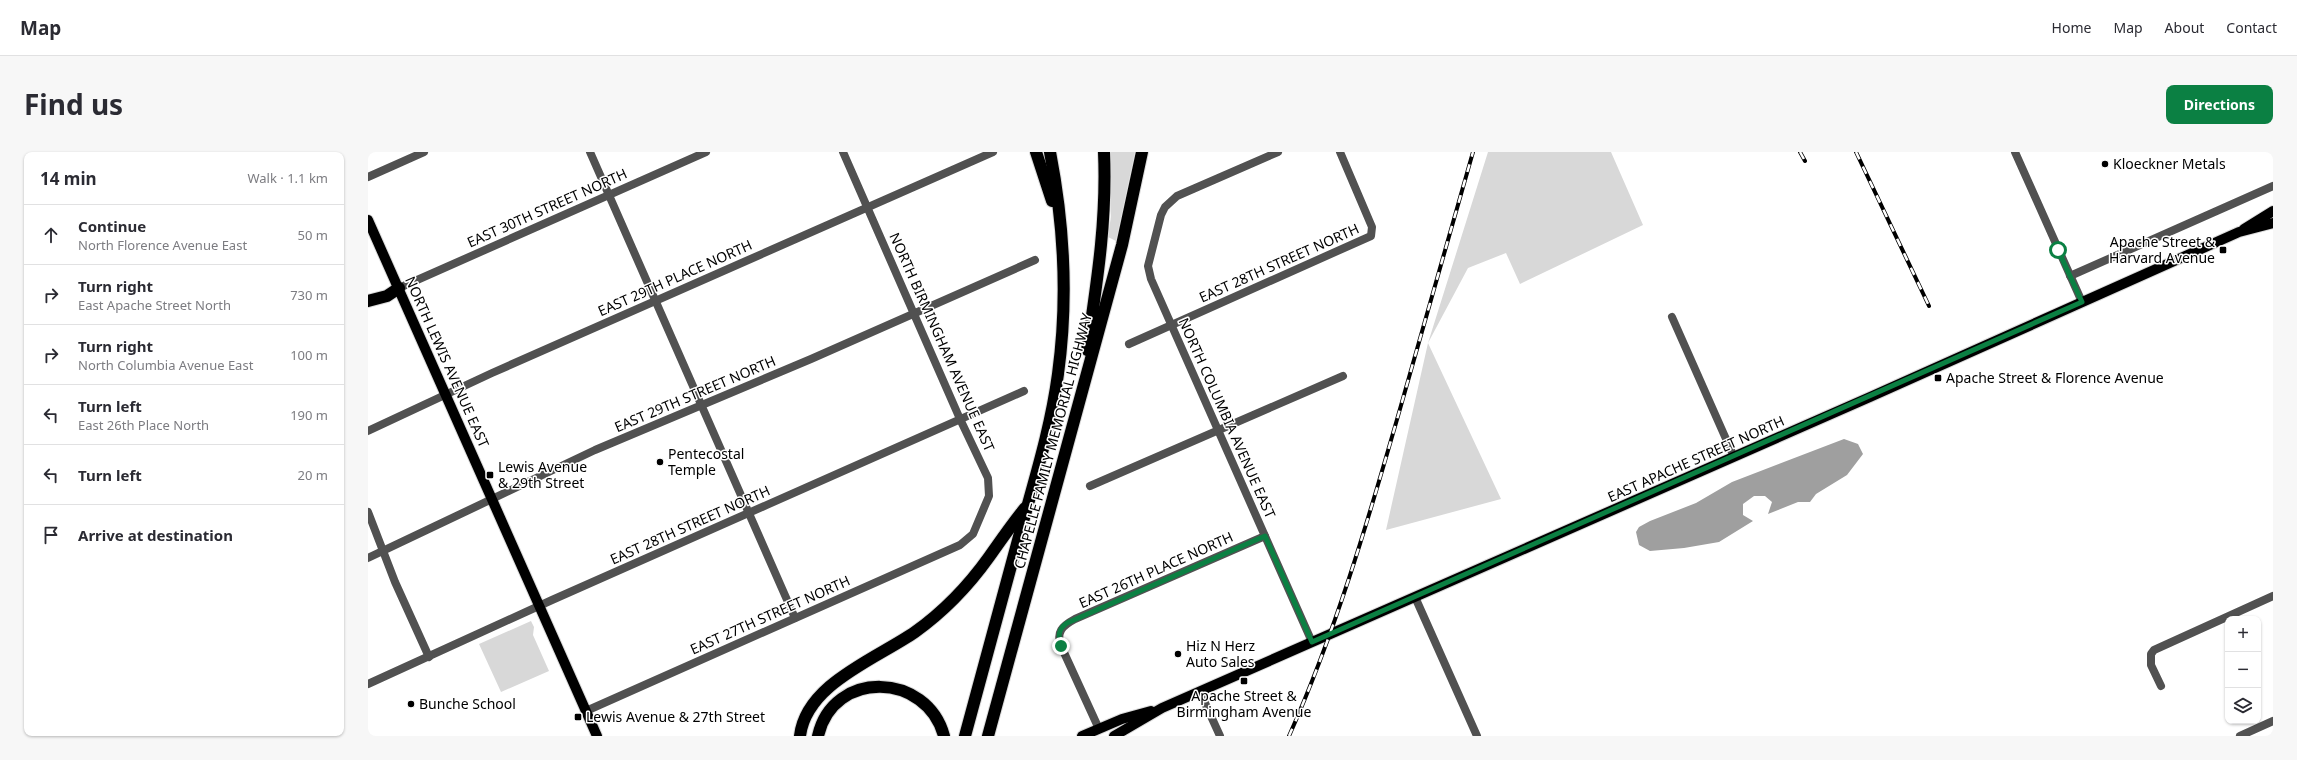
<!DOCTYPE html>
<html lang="en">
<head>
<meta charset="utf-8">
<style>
  :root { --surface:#fff; --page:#f7f7f7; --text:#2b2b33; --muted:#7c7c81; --line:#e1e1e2; --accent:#0b8043 }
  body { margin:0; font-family:"Noto Sans",sans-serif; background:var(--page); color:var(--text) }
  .controls { position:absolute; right:12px; bottom:12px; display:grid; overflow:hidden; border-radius:8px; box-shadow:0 1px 3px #0004 }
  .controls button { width:36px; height:36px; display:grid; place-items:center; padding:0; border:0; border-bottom:1px solid var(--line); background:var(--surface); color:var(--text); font:20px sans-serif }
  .stop { position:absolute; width:12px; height:12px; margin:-9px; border:3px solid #0b8043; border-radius:50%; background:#fff }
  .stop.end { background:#0b8043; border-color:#fff; box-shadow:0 1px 4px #0008 }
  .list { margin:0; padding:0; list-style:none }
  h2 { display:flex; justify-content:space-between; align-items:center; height:52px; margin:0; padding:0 16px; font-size:17px }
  h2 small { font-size:13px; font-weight:400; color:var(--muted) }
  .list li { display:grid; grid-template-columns:26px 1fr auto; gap:12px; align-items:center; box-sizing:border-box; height:60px; padding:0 16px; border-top:1px solid var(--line) }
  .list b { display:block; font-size:15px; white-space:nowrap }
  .list p { margin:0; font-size:13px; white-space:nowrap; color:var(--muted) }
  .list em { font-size:13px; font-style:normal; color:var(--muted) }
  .icon { flex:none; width:22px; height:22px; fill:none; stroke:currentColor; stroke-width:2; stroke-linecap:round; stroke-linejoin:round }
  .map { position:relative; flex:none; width:1905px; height:584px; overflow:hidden; border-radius:8px }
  header { display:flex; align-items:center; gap:24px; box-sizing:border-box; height:56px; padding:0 20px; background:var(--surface); border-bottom:1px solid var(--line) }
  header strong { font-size:19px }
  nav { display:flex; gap:22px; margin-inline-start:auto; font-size:14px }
  .intro { display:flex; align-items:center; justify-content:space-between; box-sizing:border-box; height:96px; padding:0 24px }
  h1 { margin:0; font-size:28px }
  .button { padding:10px 18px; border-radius:8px; background:var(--accent); color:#fff; font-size:14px; font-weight:700 }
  main { display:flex; gap:24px; padding:0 24px }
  aside { flex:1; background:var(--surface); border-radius:8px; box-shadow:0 1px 3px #0004 }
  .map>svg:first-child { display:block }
</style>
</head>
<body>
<header>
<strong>Map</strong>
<nav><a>Home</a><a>Map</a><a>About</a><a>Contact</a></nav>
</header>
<div class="intro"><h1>Find us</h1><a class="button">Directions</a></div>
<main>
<aside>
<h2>14 min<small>Walk · 1.1 km</small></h2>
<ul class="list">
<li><svg class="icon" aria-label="ahead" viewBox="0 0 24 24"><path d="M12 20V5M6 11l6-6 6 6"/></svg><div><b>Continue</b><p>North Florence Avenue East</p></div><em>50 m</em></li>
<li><svg class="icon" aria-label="right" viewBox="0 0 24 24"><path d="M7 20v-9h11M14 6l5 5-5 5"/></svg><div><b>Turn right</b><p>East Apache Street North</p></div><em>730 m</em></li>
<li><svg class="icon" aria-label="right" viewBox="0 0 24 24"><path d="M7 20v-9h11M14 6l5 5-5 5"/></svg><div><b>Turn right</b><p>North Columbia Avenue East</p></div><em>100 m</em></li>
<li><svg class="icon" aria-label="left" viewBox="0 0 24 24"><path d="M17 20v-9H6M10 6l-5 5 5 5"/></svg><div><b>Turn left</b><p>East 26th Place North</p></div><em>190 m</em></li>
<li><svg class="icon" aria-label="left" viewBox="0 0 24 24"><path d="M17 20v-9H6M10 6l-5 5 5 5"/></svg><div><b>Turn left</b></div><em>20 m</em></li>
<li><svg class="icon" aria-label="arrive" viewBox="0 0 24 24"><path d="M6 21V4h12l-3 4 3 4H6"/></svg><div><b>Arrive at destination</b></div></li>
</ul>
</aside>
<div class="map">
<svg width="1905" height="584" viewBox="0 0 1905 584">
  <rect width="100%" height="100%" fill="#fff"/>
  <!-- green -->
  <g fill="#d8d8d8">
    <path d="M742 0H767L748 89 740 85 743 64Z"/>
    <path d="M1120 0H1243L1275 73 1152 132 1138 101 1100 116 1060 191 1133 347 1018 378 1060 191Z"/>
    <path d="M163 469 166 475 165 483 181 519 133 540 111 492Z"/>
  </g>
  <!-- water -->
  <path fill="#9f9f9f" d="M1476 287 1490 292 1495 302 1479 323 1448 342 1442 350H1430L1400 362 1404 350 1397 344H1386L1375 352V363L1385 369 1351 390 1316 396 1282 399 1271 393 1268 380 1271 375 1282 369 1328 351 1364 330Z"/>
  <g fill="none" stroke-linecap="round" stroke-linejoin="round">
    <!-- major casing -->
    <g stroke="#dbdbdb" stroke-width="12">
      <g id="major">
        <path d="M0 68 229 584"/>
        <path d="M1876 77 1905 59"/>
        <path d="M714 584 754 567 783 559"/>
        <path d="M746 584 794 556 1502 245 1871 80 1905 71"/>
      </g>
    </g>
    <!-- highway casing -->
    <g stroke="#dbdbdb" stroke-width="14">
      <g id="highway">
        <path d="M668 0 684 49"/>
        <path d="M0 149 19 144 31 136"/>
        <path d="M719 198C729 130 739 68 736 0"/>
        <path d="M432 584C438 532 508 507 547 480 575 460 601 433 621 405 633 388 644 372 657 356"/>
        <path d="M450 584C465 517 559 520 576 584"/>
        <path d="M597 584C615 515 634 446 653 377 667 326 683 275 690 222 700 149 696 72 682 0"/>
        <path d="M620 584 754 93 774 0"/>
      </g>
    </g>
    <!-- minor -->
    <g stroke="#515151" stroke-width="8">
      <path d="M222 0 427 466"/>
      <path d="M910 0 809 44 797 55 793 63 780 114 783 127 944 490"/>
      <path d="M1647 0 1714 150"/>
      <path d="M0 25 56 0"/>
      <path d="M1702 124 1905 34"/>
      <path d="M31 136 338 0"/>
      <path d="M1304 165 1366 305"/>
      <path d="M761 192 1003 84 1004 75 972 0"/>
      <path d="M0 279 124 221 625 0"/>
      <path d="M722 334 975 224"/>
      <path d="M0 360 27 430 61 505"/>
      <path d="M0 406 227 298 443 207 667 108"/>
      <path d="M1047 445 1109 584"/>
      <path d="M0 532 184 448 656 239"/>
      <path d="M1793 534 1783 513V502L1786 498 1905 444"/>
      <path d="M832 540 852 584"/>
      <path d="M218 559 592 393 605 382 621 344 620 326 592 267 475 0"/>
      <path d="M731 577 693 494C688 480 694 474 707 467L897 384"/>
      <path d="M1872 584 1905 569"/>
    </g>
    <!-- major -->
    <use href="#major" stroke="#000" stroke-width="10"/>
    <!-- highway -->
    <use href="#highway" stroke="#000" stroke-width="12"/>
    <!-- rail casing -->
    <g stroke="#000" stroke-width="4">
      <g id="rail">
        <path d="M1432 0 1437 9"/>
        <path d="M1488 0 1561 154"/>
        <path d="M921 584C967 481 999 372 1030 264 1055 176 1080 88 1105 0"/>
      </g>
    </g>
    <!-- rail -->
    <use href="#rail" stroke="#fff" stroke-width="2.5" stroke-dasharray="8" stroke-linecap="butt"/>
  </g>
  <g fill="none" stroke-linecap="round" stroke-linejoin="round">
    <!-- route -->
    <path stroke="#0b8043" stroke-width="5" d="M693 494C690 484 690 477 699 471L897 384 944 490 1714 150 1690 98"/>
  </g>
  <!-- markers -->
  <g fill="#000" stroke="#fff" stroke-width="1.5">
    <circle cx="1737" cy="12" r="4"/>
    <rect x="1851" y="94" width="8" height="8" rx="2"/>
    <rect x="1566" y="222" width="8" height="8" rx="2"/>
    <circle cx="292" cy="310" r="4"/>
    <rect x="118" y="319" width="8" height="8" rx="2"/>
    <circle cx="810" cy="502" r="4"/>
    <rect x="872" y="525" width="8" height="8" rx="2"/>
    <circle cx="43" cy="552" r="4"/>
    <rect x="206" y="561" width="8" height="8" rx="2"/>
  </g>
  <g text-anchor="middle" stroke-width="3" stroke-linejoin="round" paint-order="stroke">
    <!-- poi labels -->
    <g font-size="14" fill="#000" stroke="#fff" text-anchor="start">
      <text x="1745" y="17">Kloeckner Metals</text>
      <text x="1847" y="95" text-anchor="end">Apache Street &amp;<tspan x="1847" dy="16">Harvard Avenue</tspan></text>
      <text x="1578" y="231">Apache Street &amp; Florence Avenue</text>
      <text x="300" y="307">Pentecostal<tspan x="300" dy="16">Temple</tspan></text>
      <text x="130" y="320">Lewis Avenue<tspan x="130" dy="16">&amp; 29th Street</tspan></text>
      <text x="818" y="499">Hiz N Herz<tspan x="818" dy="16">Auto Sales</tspan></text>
      <text x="876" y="549" text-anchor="middle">Apache Street &amp;<tspan x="876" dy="16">Birmingham Avenue</tspan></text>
      <text x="51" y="557">Bunche School</text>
      <text x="218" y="570">Lewis Avenue &amp; 27th Street</text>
    </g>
    <!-- street labels -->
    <g font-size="14" fill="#000" stroke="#fff">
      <text transform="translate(179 56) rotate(-24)" y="5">EAST 30TH STREET NORTH</text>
      <text transform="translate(911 111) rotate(-24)" y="5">EAST 28TH STREET NORTH</text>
      <text transform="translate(307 126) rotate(-24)" y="5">EAST 29TH PLACE NORTH</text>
      <text transform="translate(574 190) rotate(66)" y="5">NORTH BIRMINGHAM AVENUE EAST</text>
      <text transform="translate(79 210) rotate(66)" y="5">NORTH LEWIS AVENUE EAST</text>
      <text transform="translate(327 242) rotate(-23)" y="5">EAST 29TH STREET NORTH</text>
      <text transform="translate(859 266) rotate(66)" y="5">NORTH COLUMBIA AVENUE EAST</text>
      <text transform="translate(685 289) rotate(-75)" y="5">CHAPELLE FAMILY MEMORIAL HIGHWAY</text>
      <text transform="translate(1328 307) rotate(-24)" y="5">EAST APACHE STREET NORTH</text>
      <text transform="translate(322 373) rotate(-24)" y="5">EAST 28TH STREET NORTH</text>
      <text transform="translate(788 418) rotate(-24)" y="5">EAST 26TH PLACE NORTH</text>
      <text transform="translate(402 463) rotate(-24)" y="5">EAST 27TH STREET NORTH</text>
    </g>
  </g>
</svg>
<div class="controls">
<button>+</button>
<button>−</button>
<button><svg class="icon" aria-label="layers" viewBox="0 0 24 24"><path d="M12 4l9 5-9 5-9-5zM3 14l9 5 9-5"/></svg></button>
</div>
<div class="stop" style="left:1690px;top:98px"></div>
<div class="stop end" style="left:693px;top:494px"></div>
</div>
</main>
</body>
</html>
